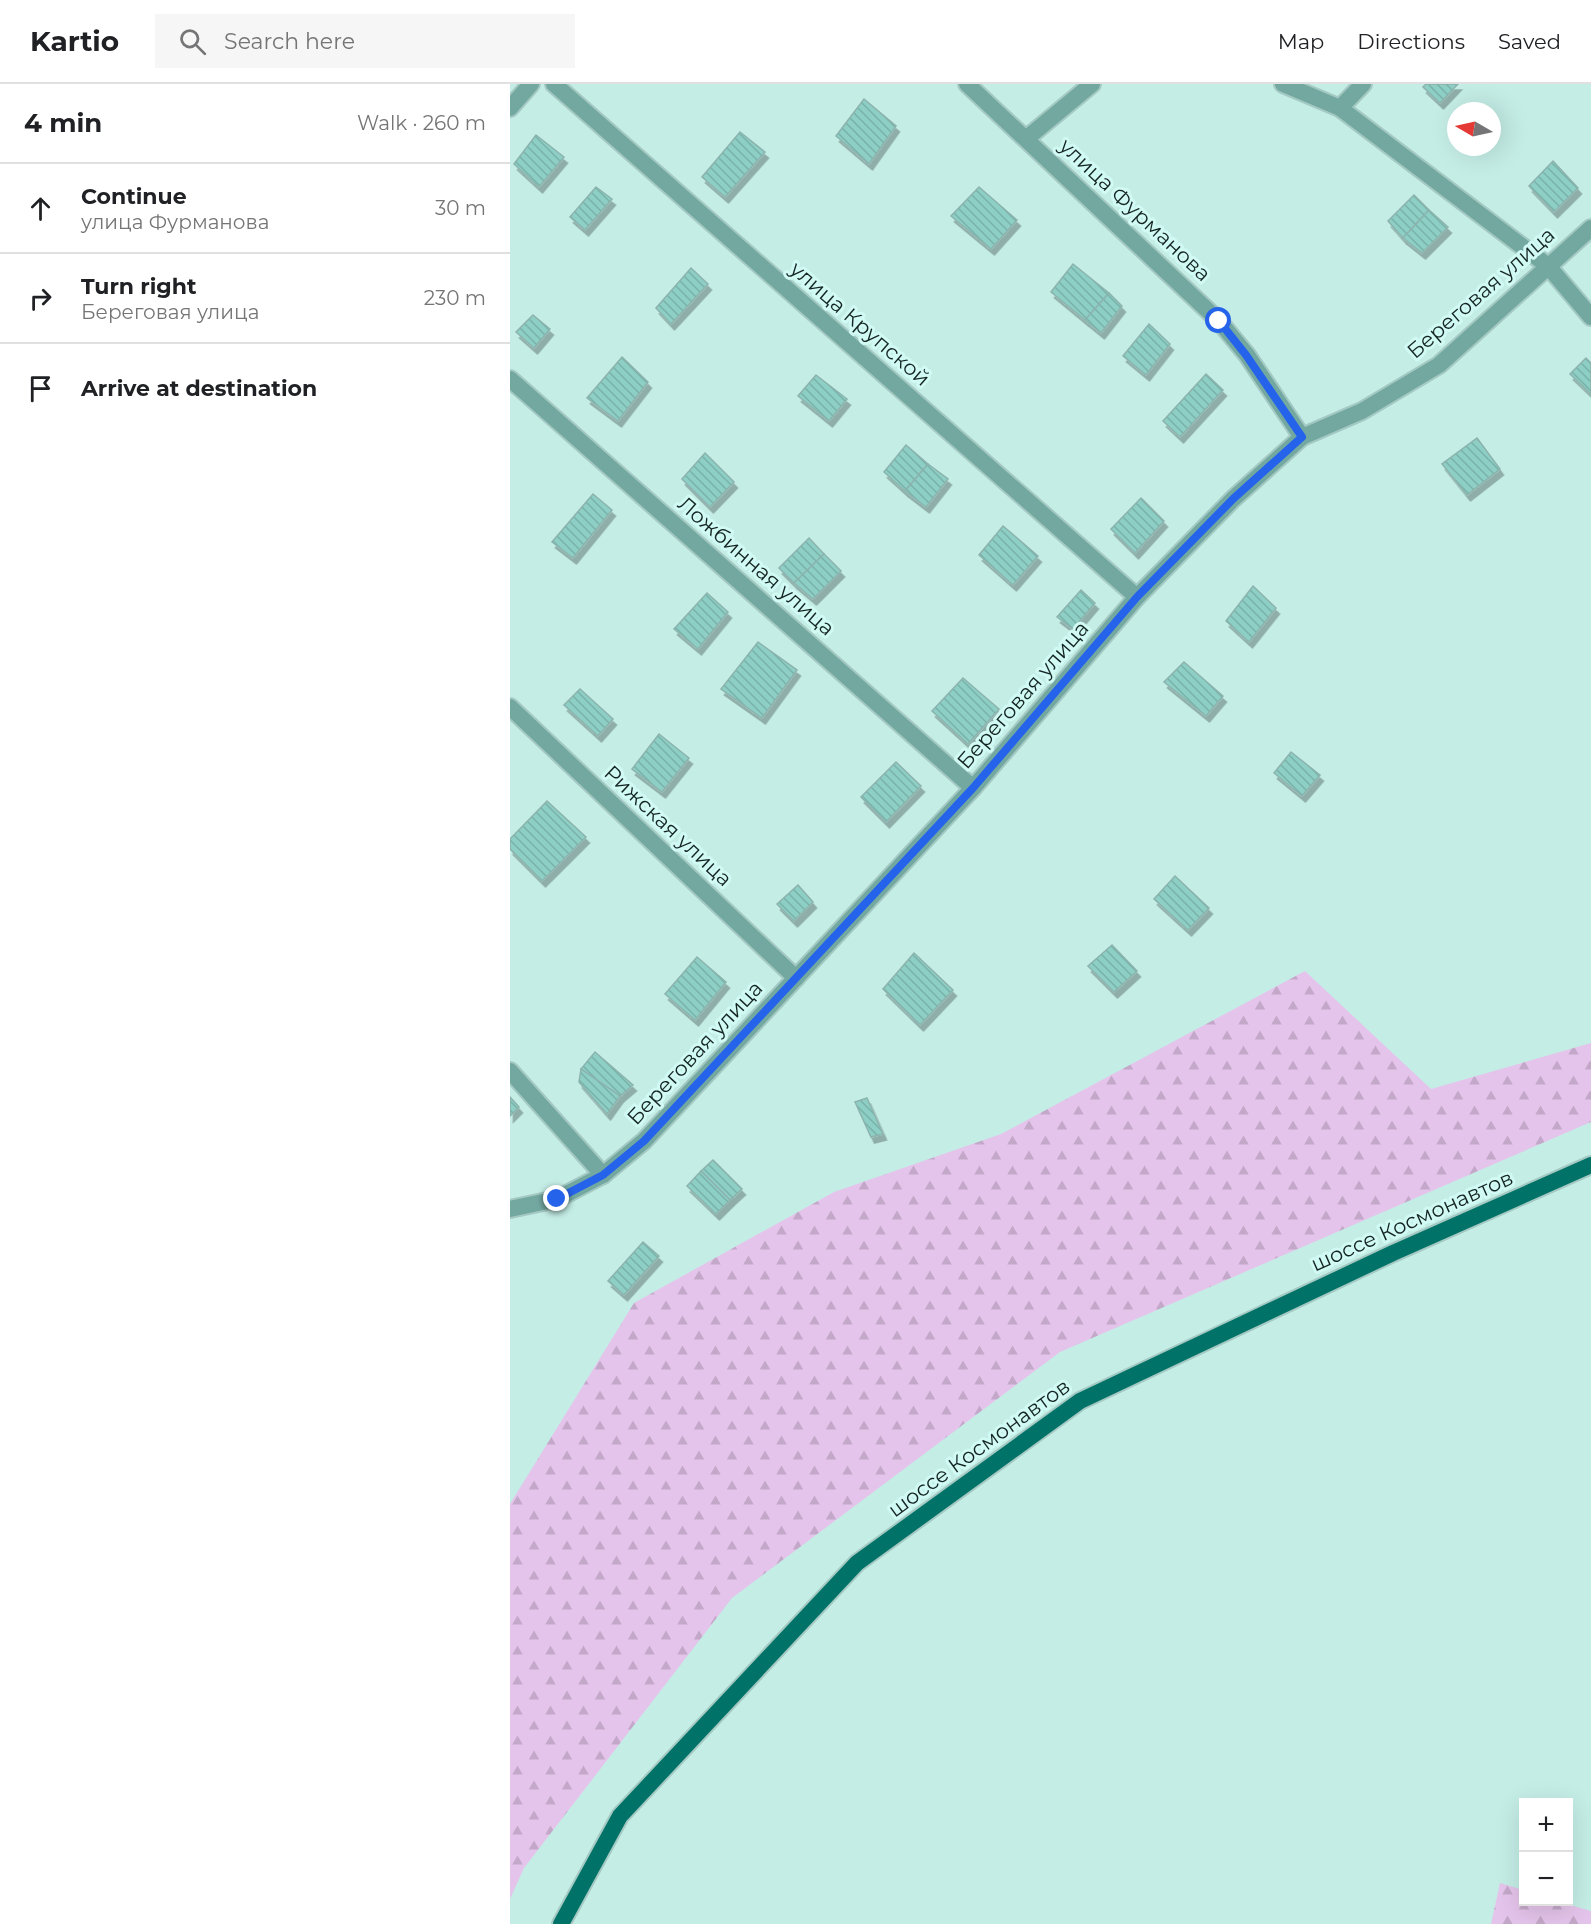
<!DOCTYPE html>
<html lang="en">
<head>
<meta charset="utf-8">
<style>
  :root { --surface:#fff; --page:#f6f6f6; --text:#202124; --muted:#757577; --line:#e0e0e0 }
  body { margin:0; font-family:Montserrat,sans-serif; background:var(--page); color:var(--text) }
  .controls { position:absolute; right:18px; bottom:18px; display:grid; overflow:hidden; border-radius:0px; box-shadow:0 6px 24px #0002 }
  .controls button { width:54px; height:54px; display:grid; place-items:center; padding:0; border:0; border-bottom:2px solid var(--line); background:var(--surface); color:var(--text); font:30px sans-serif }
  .compass { position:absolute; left:937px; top:18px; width:54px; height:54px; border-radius:50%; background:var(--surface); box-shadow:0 6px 24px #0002; rotate:279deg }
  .stop { position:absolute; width:18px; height:18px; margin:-14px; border:4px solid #2563eb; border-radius:50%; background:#fff }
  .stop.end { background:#2563eb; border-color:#fff; box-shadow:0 2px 6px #0008 }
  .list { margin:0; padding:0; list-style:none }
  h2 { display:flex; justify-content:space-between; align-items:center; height:78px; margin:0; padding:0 24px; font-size:26px }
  h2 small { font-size:20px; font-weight:400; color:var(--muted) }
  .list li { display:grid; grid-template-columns:39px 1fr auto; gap:18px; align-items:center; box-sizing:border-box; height:90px; padding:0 24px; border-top:2px solid var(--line) }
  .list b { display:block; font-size:22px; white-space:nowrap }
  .list p { margin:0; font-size:20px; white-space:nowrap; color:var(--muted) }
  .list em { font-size:20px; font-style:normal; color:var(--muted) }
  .icon { flex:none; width:33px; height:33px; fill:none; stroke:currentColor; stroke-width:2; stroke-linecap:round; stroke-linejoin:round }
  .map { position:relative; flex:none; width:1081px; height:1840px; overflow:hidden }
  header { display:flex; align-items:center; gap:36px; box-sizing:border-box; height:84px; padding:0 30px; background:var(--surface); border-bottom:2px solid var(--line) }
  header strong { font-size:28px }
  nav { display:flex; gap:33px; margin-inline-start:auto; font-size:21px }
  .search { width:420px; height:54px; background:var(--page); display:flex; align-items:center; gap:15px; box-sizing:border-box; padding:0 21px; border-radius:0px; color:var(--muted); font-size:22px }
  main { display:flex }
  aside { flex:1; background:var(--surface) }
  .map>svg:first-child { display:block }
</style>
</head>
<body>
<header>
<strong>Kartio</strong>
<div class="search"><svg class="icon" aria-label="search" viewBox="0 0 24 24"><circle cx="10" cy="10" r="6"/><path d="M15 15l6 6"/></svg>Search here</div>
<nav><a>Map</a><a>Directions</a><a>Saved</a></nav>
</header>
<main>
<aside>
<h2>4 min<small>Walk · 260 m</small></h2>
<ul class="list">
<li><svg class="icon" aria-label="ahead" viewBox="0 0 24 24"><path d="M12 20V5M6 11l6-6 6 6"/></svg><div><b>Continue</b><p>улица Фурманова</p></div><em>30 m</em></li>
<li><svg class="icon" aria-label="right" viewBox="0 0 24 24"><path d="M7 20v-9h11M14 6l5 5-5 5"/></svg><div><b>Turn right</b><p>Береговая улица</p></div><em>230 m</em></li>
<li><svg class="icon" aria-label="arrive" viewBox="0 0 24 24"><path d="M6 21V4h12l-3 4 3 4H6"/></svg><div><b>Arrive at destination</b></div></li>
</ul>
</aside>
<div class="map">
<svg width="1081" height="1840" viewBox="0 0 1081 1840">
  <defs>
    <pattern id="forest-firs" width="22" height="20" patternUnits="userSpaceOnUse" patternTransform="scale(1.5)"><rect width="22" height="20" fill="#e5c4eb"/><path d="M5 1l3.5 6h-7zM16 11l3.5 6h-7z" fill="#c4a8c9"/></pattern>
    <pattern id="building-back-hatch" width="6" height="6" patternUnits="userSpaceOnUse" patternTransform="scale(1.5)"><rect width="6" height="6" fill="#8dcfc5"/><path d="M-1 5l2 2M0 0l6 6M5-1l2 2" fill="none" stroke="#79b2a9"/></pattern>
    <filter id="shadow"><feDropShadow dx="3.5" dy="6" stdDeviation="0" flood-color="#0004"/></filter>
  </defs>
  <rect width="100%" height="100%" fill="#c4ede6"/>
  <!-- forest -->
  <g fill="url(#forest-firs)">
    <path d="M795 887 921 1005 1081 959V1038L550 1268 222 1514 14 1784 0 1815V1420L124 1219 324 1108 491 1050Z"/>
    <path d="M990 1799 1013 1806 1014 1818H1050L1081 1827V1840H981Z"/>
  </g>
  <!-- building -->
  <g fill="url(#building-back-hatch)" stroke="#8cb3ad" stroke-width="1.5" filter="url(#shadow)">
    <path d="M916 0H948L930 19 913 3Z"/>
    <path d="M354 15 386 42 359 80 326 52Z"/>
    <path d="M230 48 255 68 215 113 192 93Z"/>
    <path d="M26 51 54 73 29 103 4 80Z"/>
    <path d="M1043 77 1068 104 1044 128 1019 102Z"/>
    <path d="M86 103 102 115 75 146 60 133Z"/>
    <path d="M469 103 507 136 481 165 441 132Z"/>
    <path d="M904 111 919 126 893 154 878 137Z"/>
    <path d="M919 126 938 143 912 169 893 154Z"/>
    <path d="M563 180 599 209 575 236 541 208Z"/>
    <path d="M181 184 198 200 161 240 146 224Z"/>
    <path d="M599 209 612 222 591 249 575 236Z"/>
    <path d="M23 231 40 245 24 264 6 248Z"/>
    <path d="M639 240 660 260 636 291 613 272Z"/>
    <path d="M112 273 138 298 108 337 77 314Z"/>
    <path d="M1076 274 1081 279V310L1060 290Z"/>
    <path d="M696 290 713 306 670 353 653 337Z"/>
    <path d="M306 291 337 315 319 337 288 312Z"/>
    <path d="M967 354 990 385 957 411 932 380Z"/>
    <path d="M396 361 418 380 395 407 374 388Z"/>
    <path d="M195 369 224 398 200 423 172 395Z"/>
    <path d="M418 380 438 395 416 423 395 407Z"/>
    <path d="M83 410 102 426 63 474 42 458Z"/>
    <path d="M631 414 654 437 625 469 601 445Z"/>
    <path d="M493 442 528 472 503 501 469 471Z"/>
    <path d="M299 454 314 470 284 499 269 484Z"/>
    <path d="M314 470 331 487 303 515 284 499Z"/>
    <path d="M743 502 766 524 739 558 716 537Z"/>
    <path d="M571 506 585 519 563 545 547 533Z"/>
    <path d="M197 509 218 528 188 565 164 545Z"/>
    <path d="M248 558 287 586 252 634 211 605Z"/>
    <path d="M674 578 713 612 696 632 654 598Z"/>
    <path d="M453 594 489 625 458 660 422 627Z"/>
    <path d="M70 605 103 635 88 652 54 621Z"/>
    <path d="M149 650 179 674 152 708 122 685Z"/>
    <path d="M781 668 810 691 792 712 764 689Z"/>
    <path d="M386 678 411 702 376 738 351 713Z"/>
    <path d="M37 717 76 753 32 797 0 765V755Z"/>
    <path d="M665 792 699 824 678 846 644 815Z"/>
    <path d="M288 801 303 818 284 837 267 820Z"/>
    <path d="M602 861 627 887 604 908 578 882Z"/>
    <path d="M404 869 443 906 410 941 373 905Z"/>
    <path d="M187 873 216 898 185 936 155 910Z"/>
    <path d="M85 968 123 1001 110 1012 71 985Z"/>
    <path d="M71 985 110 1012 97 1030 69 998Z"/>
    <path d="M0 1013 9 1023 0 1032Z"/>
    <path d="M357 1014 373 1050 361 1053 345 1018Z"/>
    <path d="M203 1076 232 1105 220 1116 191 1087Z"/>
    <path d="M191 1087 220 1116 206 1130 177 1102Z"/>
    <path d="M133 1158 149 1172 114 1211 98 1197Z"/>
  </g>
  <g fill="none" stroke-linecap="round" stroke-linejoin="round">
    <!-- minor casing -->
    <g stroke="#a4c9c3" stroke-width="20">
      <g id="minor">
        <path d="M44 0 627 513"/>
        <path d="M457 0 709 237 737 271 792 353"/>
        <path d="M773 0 830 24 1038 182 1081 233"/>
        <path d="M0 24 21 0"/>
        <path d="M830 24 853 0"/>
        <path d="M517 54 582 0"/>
        <path d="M0 295 463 704"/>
        <path d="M0 623 286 894"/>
        <path d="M0 987 93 1091"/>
        <path d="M0 1125 47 1115 93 1091 134 1057 463 704 627 513 723 415 792 353 852 327 929 281 1081 144"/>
      </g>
    </g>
    <!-- primary casing -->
    <g stroke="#a4c9c3" stroke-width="20">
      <path id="primary" d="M51 1840 110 1732 347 1479 570 1317 883 1169 1081 1081"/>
    </g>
    <!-- minor -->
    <use href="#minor" stroke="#73a8a1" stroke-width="16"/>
    <!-- primary -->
    <use href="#primary" stroke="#017268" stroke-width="16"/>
  </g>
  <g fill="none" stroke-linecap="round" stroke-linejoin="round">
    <!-- route -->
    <path stroke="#2563eb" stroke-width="8" d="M47 1115 93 1091 134 1057 463 704 627 513 723 415 792 353 736 271 709 237"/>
  </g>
  <g text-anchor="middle" stroke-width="6" stroke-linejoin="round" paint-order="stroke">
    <!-- street labels -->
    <g font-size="21" fill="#142422" stroke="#d1faf4">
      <text transform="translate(625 126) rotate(43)" y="7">улица Фурманова</text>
      <text transform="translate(971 209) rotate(-41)" y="7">Береговая улица</text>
      <text transform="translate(350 240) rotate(41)" y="7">улица Крупской</text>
      <text transform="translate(246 482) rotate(41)" y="7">Ложбинная улица</text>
      <text transform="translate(513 611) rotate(-49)" y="7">Береговая улица</text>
      <text transform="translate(158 742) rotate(43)" y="7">Рижская улица</text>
      <text transform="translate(185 969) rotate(-47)" y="7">Береговая улица</text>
      <text transform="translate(902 1137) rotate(-24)" y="7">шоссе Космонавтов</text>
      <text transform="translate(469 1364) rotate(-36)" y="7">шоссе Космонавтов</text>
    </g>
  </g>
</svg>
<div class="controls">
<button>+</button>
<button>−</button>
</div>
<svg class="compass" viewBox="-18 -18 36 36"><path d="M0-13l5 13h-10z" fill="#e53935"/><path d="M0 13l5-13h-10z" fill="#757577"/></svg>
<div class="stop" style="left:709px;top:237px"></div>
<div class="stop end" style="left:47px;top:1115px"></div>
</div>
</main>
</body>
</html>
